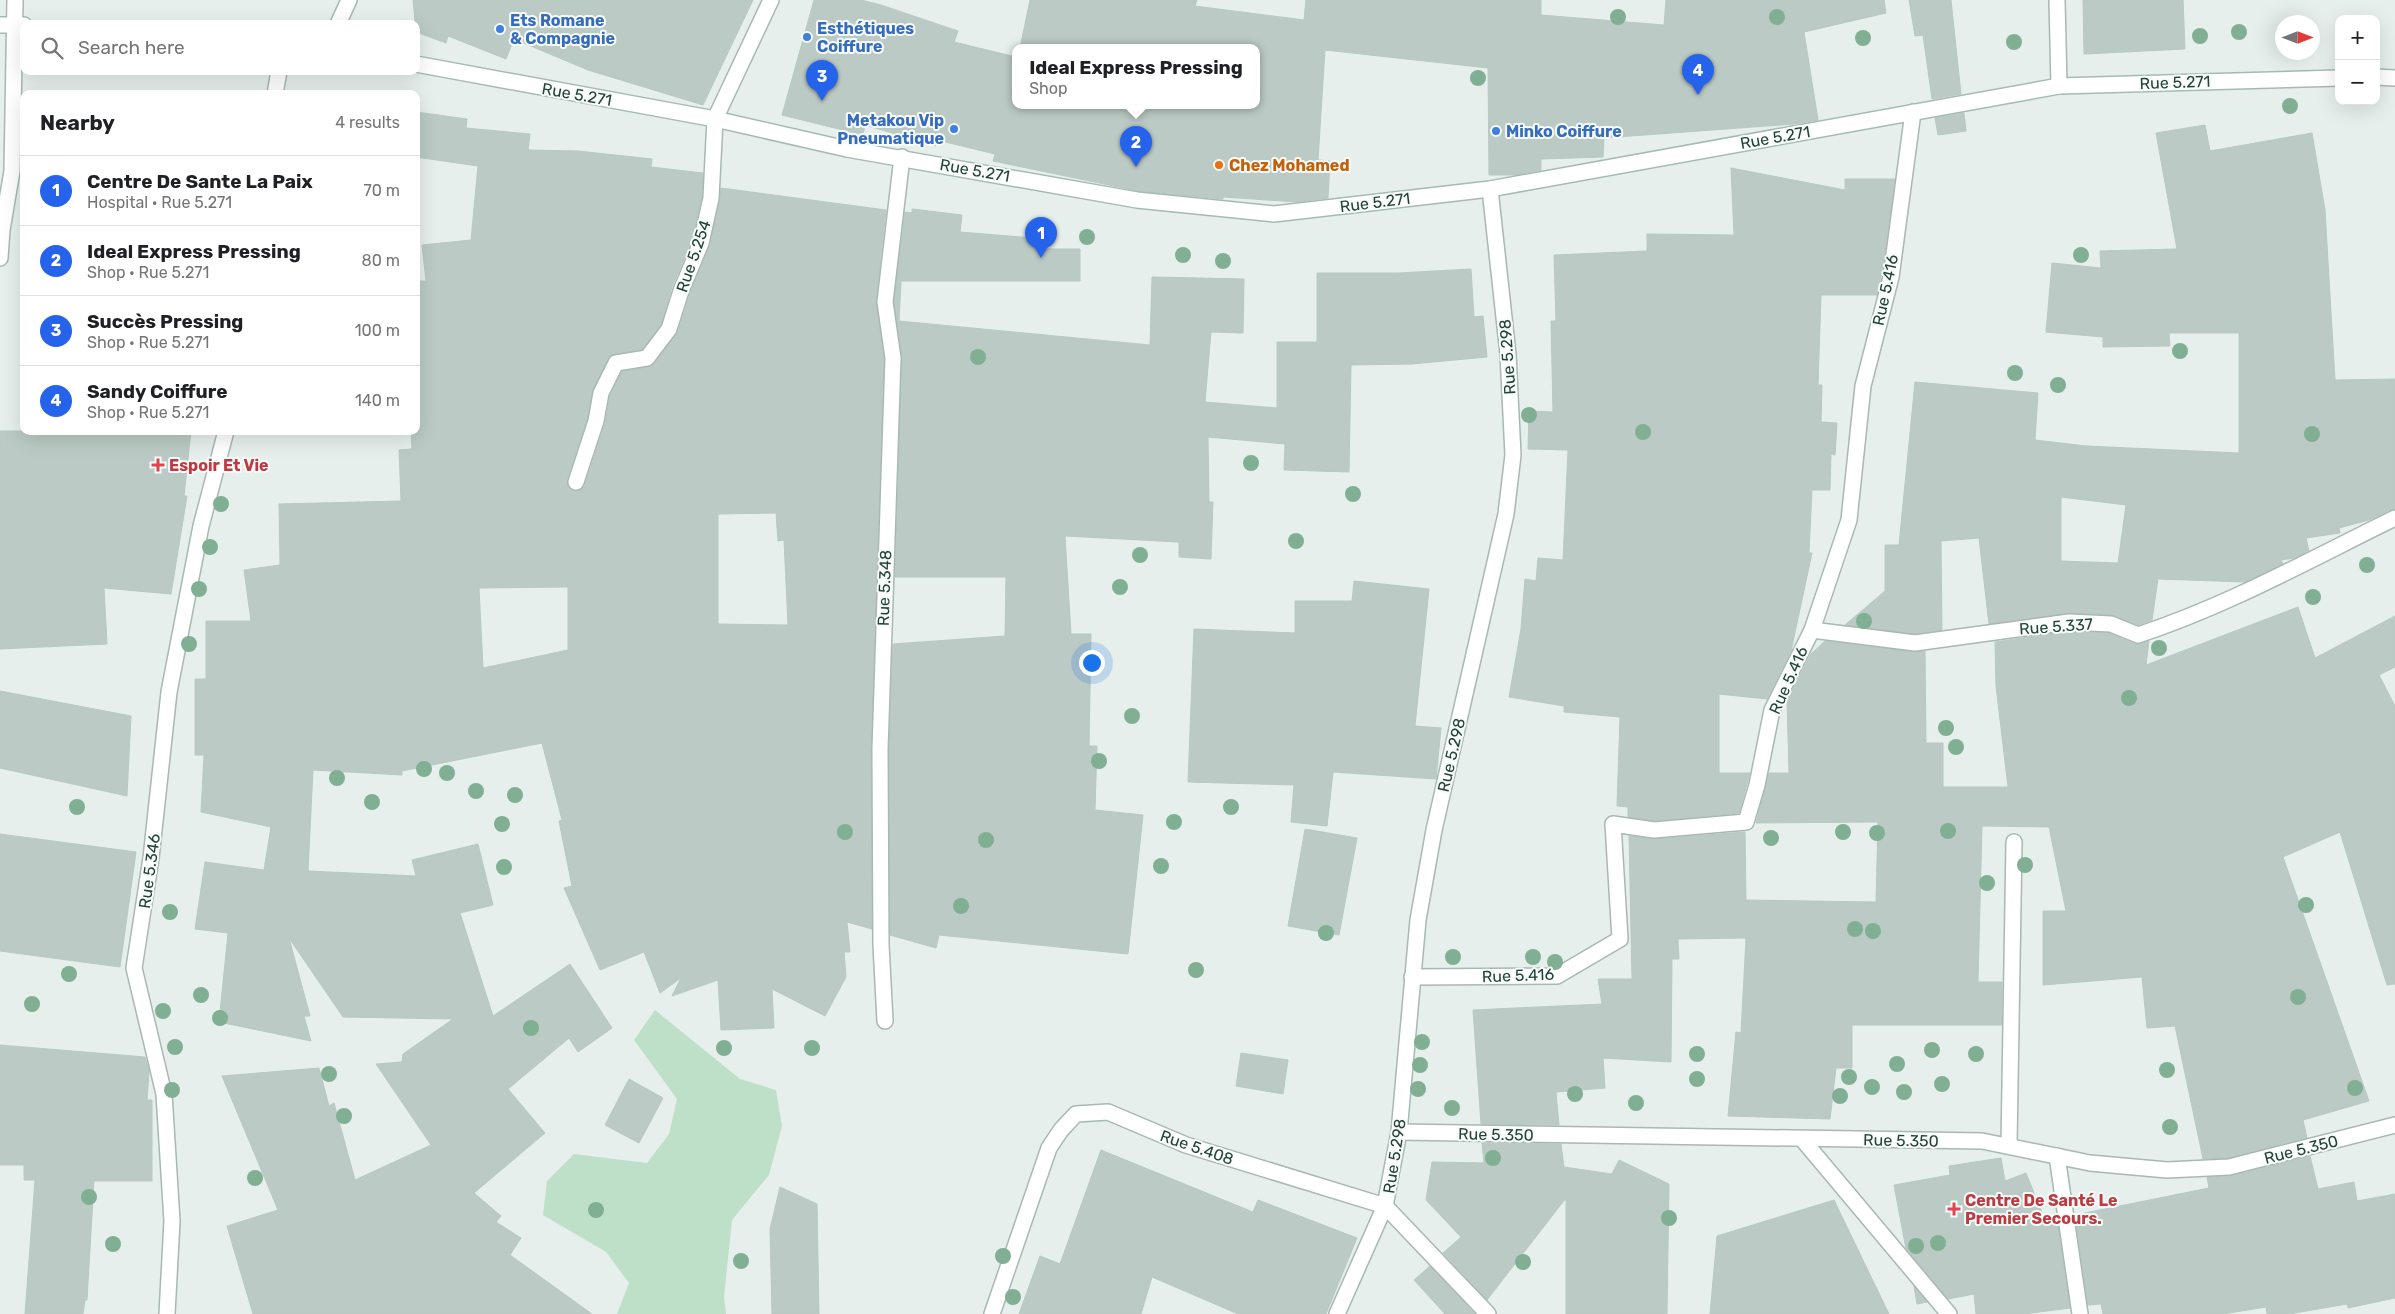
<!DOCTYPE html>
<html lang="en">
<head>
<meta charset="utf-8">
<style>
  :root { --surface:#fff; --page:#f6f6f6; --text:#202124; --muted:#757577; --line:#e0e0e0; --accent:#2563eb }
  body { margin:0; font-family:Rubik,sans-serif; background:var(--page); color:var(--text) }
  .controls { position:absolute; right:15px; top:15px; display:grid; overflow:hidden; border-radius:10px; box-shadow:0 5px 20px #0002 }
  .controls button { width:45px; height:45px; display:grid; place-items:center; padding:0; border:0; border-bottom:1px solid var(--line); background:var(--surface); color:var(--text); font:25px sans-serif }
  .compass { position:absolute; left:2275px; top:15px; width:45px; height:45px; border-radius:50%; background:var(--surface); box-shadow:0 5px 20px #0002; rotate:90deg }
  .you { position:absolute; left:1091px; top:662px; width:18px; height:18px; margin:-12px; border:4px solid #fff; border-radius:50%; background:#1a73e8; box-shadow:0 0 0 8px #1a73e833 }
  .badge { display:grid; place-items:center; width:32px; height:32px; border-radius:50%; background:var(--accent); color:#fff; font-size:16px; font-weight:700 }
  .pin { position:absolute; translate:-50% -41px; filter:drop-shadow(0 1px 2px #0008) }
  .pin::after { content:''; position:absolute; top:26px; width:18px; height:15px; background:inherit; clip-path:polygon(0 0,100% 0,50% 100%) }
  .popup { position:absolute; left:1012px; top:44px; width:248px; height:65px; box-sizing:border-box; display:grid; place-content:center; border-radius:10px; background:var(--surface); filter:drop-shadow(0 1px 4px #0005); font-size:16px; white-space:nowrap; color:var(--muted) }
  .popup b { font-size:19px; color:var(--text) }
  .popup::after { content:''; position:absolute; left:50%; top:100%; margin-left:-10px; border:10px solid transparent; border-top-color:var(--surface) }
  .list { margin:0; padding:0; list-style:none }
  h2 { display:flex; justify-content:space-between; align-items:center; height:65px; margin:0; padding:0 20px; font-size:21px }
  h2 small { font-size:16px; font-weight:400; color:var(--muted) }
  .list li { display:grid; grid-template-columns:32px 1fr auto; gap:15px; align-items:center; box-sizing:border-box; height:70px; padding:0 20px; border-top:1px solid var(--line) }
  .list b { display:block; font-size:19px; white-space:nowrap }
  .list p { margin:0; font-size:16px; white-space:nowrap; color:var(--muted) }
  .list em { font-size:16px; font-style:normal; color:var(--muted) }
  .icon { flex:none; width:28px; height:28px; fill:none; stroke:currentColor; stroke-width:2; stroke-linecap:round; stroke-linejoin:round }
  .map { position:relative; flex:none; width:2395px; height:1314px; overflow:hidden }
  .search { position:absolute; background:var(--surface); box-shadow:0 5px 20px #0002; left:20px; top:20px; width:400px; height:55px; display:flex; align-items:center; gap:12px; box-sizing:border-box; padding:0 18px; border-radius:10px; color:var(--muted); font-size:19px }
  .panel { position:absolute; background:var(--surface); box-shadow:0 5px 20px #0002; left:20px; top:90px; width:400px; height:345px; border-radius:10px }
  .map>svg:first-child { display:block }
</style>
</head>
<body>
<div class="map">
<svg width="2395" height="1314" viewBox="0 0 2395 1314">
  <rect width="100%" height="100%" fill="#e6efeb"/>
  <!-- green -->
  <path fill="#bfe0c8" d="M655 1010 740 1079 776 1090 782 1126 769 1175 732 1220 724 1297 726 1314H617L629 1283 606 1252 543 1215 547 1181 574 1154 647 1163 669 1134 677 1099 634 1040Z"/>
  <!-- building -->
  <g fill="#bbcac4" stroke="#b8c9c2" fill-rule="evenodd">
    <path d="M413 0H753L703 105 588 70 514 39 506 59 448 36 446 43 416 32Z"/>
    <path d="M814 0H861L881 5 958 31 954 42 1016 57V106H1256V48H1020L1030 0H1197L1195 6 1304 20 1306 0H1541V15L1664 25 1666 0H1884L1886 13 1804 32 1818 120 1794 124 1604 138 1603 157 1541 159V170L1517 175H1489L1488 68 1325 50 1318 160 1330 161 1328 198 1297 202 1223 197V199L1138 191 993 161 995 154 937 140 936 146 865 125 863 135 782 115Z"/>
    <path d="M1909 0H1951L1961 94 1932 99 1923 35 1915 36Z"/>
    <path d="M2083 0H2183L2185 49 2084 54Z"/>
    <path d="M416 112 467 119 466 128 530 134 528 150 578 151 652 159 651 167 703 173 702 197 692 240 672 287 661 325 642 349 610 356 593 389 587 419 567 479 569 488 574 491 582 489 585 485 605 424 610 396 622 371 648 367 654 364 678 332 690 294 710 245 721 188 886 210 876 301 884 359 871 749 872 929 847 922 850 952H844L846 977 825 1016 772 989 774 1028 721 1030 718 980 672 996 681 978 660 993 644 952 600 970 564 888 572 886 559 821 562 820 542 743 402 771V775L313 770 308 871 416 876 412 860 478 844 493 905 460 913 493 1016 570 964 612 1028 578 1052 569 1038 508 1089 545 1133 474 1193 501 1216 496 1222 521 1238 510 1255 592 1314H253L227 1226 278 1210 222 1076 319 1068 329 1106 334 1103 355 1180 431 1145 376 1064 402 1062 403 1054 453 1019 343 1017 289 938 310 1016H304L311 1041 219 1022 228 933 195 929 205 862 264 870 271 827 201 812 204 755H195V679H206V621H251L244 570 280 565 279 504 401 501 399 450 412 449 411 431H416V281H426L422 245 471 240 478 166 416 157ZM776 513 778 541 784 540 788 625 718 624V514ZM568 587V650L483 668 479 588Z"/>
    <path d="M1964 113 1966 131 1938 135 1935 118Z"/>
    <path d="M2205 125 2210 151 2312 133 2325 210 2335 380 2395 379V509L2369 520 2339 528 2340 533 2306 538 2309 551 2295 558 2281 560 2283 564 2245 582 2158 579 2152 620 2138 625 2112 615 2069 613 1989 624 1979 538 1941 541 1942 630 1915 634 1845 625 1885 591V545H1899L1915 382 2038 393 2035 440 2086 446 2239 453V333H2169L2170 346 2103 347V337L2046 332 2052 263 2101 268 2100 251 2177 249 2156 133ZM2061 497 2126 505 2118 563 2061 561Z"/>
    <path d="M1731 168 1845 190V179H1895L1883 267 1877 295H1821L1818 385H1822L1821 422 1837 423 1835 455 1831 454 1830 490H1812L1809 553H1812L1791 651 1767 699 1719 694V773H1750L1739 813 1654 821 1628 817V807L1617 806 1620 717 1564 712V706L1509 697 1521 629 1525 579 1536 581 1538 558 1563 560 1568 450 1528 449 1529 411 1553 412 1551 321H1556L1554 255 1647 251V234L1734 235Z"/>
    <path d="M912 209 962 215 960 232 1045 239V249H1080V281H901L899 321 1150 345 1152 277 1244 279 1243 333 1211 332 1205 402 1277 408V342H1317V273H1398L1471 269 1474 317 1483 316 1487 357 1412 364 1351 365 1349 472 1284 470 1285 444 1208 437 1209 502H1213L1211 559 1179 557V542L1065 536 1071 634H1091L1089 746H1097L1095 810 1143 815 1128 954 939 935 936 948 890 935 889 749 893 644 1005 636 1006 577H895L902 358 894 302 905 212 912 213Z"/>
    <path d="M0 431H191L184 496H187L171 594 104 588 107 644 0 649Z"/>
    <path d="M1354 581 1429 589 1415 726 1441 728 1436 779 1333 772 1327 826 1291 822 1294 785 1188 782 1194 629 1295 633V601H1352Z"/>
    <path d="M2298 607 2315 658 2395 616V667L2379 675 2395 706V984L2387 985 2340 832 2283 857 2369 1101 2303 1120 2307 1138 2228 1158 2203 1159 2175 1026 2147 1028 2142 977 2043 985V911H2066L2049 827 1982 826 1978 982H2002V1025H1852V1068H1836L1830 1119 1728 1116 1736 1032 1741 1033 1746 938 1678 939 1679 959H1672L1671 1062 1603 1058 1605 1088 1556 1092 1559 1125 1481 1124 1473 1010 1602 1004 1598 979H1632L1629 836 1655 839 1745 832 1746 900 1876 902 1878 822 1756 823 1769 773H1789L1787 701 1811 654 1825 641 1914 652 1925 651 1926 743H1943V787H2008L1996 686 1995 642 2069 631 2109 633 2135 644 2149 641 2146 665Z"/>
    <path d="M0 691 131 716 127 796 0 768Z"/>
    <path d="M1305 829 1357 838 1339 935 1288 926Z"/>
    <path d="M0 834 136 852 120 967 0 951Z"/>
    <path d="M0 1045 145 1057 149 1071 147 1100H152V1181H94L87 1300H85L83 1314H25L35 1180H24V1165H0Z"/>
    <path d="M1241 1053 1288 1060 1283 1094 1236 1086Z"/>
    <path d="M629 1079 663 1098 639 1143 605 1125Z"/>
    <path d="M1482 1143 1561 1144 1564 1167 1612 1174 1619 1160 1669 1184 1667 1314H1566V1198L1487 1300 1443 1253 1461 1237 1426 1200 1432 1162 1484 1163Z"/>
    <path d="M1101 1150 1253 1212 1258 1200 1357 1238 1326 1314H1238L1152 1277 1141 1314H1019L1040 1256 1060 1264Z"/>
    <path d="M2310 1156 2318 1189 2354 1182 2357 1201 2395 1194V1298L2348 1308 2347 1304 2289 1314H2267L2266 1307 2223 1314H2103L2101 1304 2088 1305 2075 1215 2209 1188 2207 1177 2231 1176Z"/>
    <path d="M2001 1158 2005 1181 2026 1173 2045 1220 2057 1218 2070 1308 2024 1314H1976L1974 1294 1948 1299 1906 1249 1894 1185 1950 1175 1949 1166Z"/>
    <path d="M780 1187 817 1204 819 1314H772L770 1229Z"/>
    <path d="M1834 1200 1889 1314H1710L1717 1236Z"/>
    <path d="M1430 1266 1475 1314H1445L1414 1280Z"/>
    <path d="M1914 1286 1927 1302 1917 1304Z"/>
  </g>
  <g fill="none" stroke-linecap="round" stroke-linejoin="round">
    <!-- street casing -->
    <g stroke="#a8b8b2" stroke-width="18">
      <g id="street">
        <path d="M2057 0 2059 86"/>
        <path d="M338 24 349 0"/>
        <path d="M275 94 279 71"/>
        <path d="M0 258 2 230 12 171 15 0"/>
        <path d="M576 482 596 421 601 393 616 363 647 358 669 329 681 291 701 243 711 198 715 119 771 0"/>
        <path d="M1812 630 1915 643 2069 622 2111 624 2138 635C2227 606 2311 559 2395 518"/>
        <path d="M1412 977 1557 976 1620 939 1613 824 1654 830 1746 822 1757 785 1772 710 1812 630 1849 520 1863 386 1891 277 1913 112"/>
        <path d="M885 1021 881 945 880 749 893 358 885 302 902 157"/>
        <path d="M1399 1132 1982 1141 2090 1163 2167 1170 2229 1167 2395 1125"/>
        <path d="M1802 1139 1949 1314"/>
        <path d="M2009 1145 2014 842"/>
        <path d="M2057 1156 2080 1314"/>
        <path d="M167 1314 172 1221 164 1094 134 968 151 858 169 692 201 526 226 431"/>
        <path d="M992 1314 1049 1148 1061 1130 1076 1114 1108 1112 1186 1145 1385 1206 1488 1314"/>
        <path d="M1337 1314 1385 1206 1399 1132 1418 920 1434 830 1506 514 1513 455 1508 354 1490 189"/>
      </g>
    </g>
    <!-- secondary casing -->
    <g stroke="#a4bbb3" stroke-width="18">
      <g id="secondary">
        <path d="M0 25H24"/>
        <path d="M416 64 715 119 847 149 1137 200 1274 214 1490 189 2059 86 2339 78"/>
        <path d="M2376 77 2395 78"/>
      </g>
    </g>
    <!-- street -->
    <use href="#street" stroke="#fff" stroke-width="15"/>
    <!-- secondary -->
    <use href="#secondary" stroke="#fff" stroke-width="15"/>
  </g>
  <!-- trees -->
  <g fill="#80af93">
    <circle cx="1618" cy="17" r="8"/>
    <circle cx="1777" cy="17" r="8"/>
    <circle cx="2239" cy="32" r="8"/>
    <circle cx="2200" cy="36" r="8"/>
    <circle cx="1863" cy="38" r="8"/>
    <circle cx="2014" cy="42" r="8"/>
    <circle cx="1478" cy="78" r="8"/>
    <circle cx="2290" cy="106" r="8"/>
    <circle cx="1087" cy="237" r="8"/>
    <circle cx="1183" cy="255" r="8"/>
    <circle cx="2081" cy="255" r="8"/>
    <circle cx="1223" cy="261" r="8"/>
    <circle cx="2180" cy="351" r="8"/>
    <circle cx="978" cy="357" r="8"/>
    <circle cx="2015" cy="373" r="8"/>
    <circle cx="2058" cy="385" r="8"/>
    <circle cx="1529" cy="415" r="8"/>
    <circle cx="1643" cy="432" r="8"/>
    <circle cx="2312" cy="434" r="8"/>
    <circle cx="1251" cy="463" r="8"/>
    <circle cx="1353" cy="494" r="8"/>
    <circle cx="221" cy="504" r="8"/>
    <circle cx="1296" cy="541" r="8"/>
    <circle cx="210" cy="547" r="8"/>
    <circle cx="1140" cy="555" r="8"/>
    <circle cx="2367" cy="565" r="8"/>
    <circle cx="1120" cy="587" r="8"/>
    <circle cx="199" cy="589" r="8"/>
    <circle cx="2313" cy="597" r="8"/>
    <circle cx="1864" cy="621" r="8"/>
    <circle cx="189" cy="644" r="8"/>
    <circle cx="2159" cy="648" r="8"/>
    <circle cx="2129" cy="698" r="8"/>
    <circle cx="1132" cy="716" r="8"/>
    <circle cx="1946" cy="728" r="8"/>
    <circle cx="1956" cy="747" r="8"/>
    <circle cx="1099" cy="761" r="8"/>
    <circle cx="424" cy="769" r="8"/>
    <circle cx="447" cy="773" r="8"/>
    <circle cx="337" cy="778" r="8"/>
    <circle cx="476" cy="791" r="8"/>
    <circle cx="515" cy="795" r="8"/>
    <circle cx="372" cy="802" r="8"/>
    <circle cx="77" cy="807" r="8"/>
    <circle cx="1231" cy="807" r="8"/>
    <circle cx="1174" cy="822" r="8"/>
    <circle cx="502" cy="824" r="8"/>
    <circle cx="1948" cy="831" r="8"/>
    <circle cx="845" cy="832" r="8"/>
    <circle cx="1843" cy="832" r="8"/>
    <circle cx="1877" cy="833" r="8"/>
    <circle cx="1771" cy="838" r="8"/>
    <circle cx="986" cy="840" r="8"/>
    <circle cx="2025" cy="865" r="8"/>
    <circle cx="1161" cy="866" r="8"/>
    <circle cx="504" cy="867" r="8"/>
    <circle cx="1987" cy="883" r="8"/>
    <circle cx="2306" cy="905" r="8"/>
    <circle cx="961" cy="906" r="8"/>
    <circle cx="170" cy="912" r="8"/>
    <circle cx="1855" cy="929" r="8"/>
    <circle cx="1873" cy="931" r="8"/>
    <circle cx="1326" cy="933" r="8"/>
    <circle cx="1453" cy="957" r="8"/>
    <circle cx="1533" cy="957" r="8"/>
    <circle cx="1555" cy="962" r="8"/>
    <circle cx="1196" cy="970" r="8"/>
    <circle cx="69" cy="974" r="8"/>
    <circle cx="201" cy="995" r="8"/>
    <circle cx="2298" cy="997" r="8"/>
    <circle cx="32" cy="1004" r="8"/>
    <circle cx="163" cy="1011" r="8"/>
    <circle cx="220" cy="1018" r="8"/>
    <circle cx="531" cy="1028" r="8"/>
    <circle cx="1422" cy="1042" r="8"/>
    <circle cx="175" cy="1047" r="8"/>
    <circle cx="724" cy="1048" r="8"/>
    <circle cx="812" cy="1048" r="8"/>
    <circle cx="1932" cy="1050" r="8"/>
    <circle cx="1697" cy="1054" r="8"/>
    <circle cx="1976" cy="1054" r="8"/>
    <circle cx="1897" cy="1064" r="8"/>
    <circle cx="1420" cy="1065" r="8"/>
    <circle cx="2167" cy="1070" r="8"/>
    <circle cx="329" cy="1074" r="8"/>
    <circle cx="1849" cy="1077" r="8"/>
    <circle cx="1697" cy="1079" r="8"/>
    <circle cx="1942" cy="1084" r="8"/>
    <circle cx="1872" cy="1087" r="8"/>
    <circle cx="2355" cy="1088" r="8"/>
    <circle cx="1418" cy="1089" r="8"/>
    <circle cx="172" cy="1090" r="8"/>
    <circle cx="1904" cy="1092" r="8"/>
    <circle cx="1575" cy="1094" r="8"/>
    <circle cx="1840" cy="1096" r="8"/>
    <circle cx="1636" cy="1103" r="8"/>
    <circle cx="1452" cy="1108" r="8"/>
    <circle cx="344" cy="1116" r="8"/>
    <circle cx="2170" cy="1127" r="8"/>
    <circle cx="1493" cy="1158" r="8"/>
    <circle cx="255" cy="1178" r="8"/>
    <circle cx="89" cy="1197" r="8"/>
    <circle cx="596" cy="1210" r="8"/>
    <circle cx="1669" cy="1218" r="8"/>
    <circle cx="1938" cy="1243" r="8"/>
    <circle cx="113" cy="1244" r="8"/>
    <circle cx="1916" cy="1246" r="8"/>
    <circle cx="1003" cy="1256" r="8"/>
    <circle cx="741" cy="1261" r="8"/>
    <circle cx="1523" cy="1262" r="8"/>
    <circle cx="1013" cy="1297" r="8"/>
  </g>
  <!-- markers -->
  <g fill="#3f7fe0" stroke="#f7fbf9" stroke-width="2">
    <circle cx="500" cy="29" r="5"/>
    <circle cx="807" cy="37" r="5"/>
    <circle cx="954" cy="129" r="5"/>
    <circle cx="1496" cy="131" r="5"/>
  </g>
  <circle fill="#e8710a" stroke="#f7fbf9" stroke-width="2" cx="1219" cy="165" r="5"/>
  <g fill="#e0444e" stroke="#f7fbf9" stroke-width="2">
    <path d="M155.5 457.5h5v5h5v5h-5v5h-5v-5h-5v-5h5z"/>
    <path d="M1951.5 1201.5h5v5h5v5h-5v5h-5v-5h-5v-5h5z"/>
  </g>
  <g text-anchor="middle" stroke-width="4" stroke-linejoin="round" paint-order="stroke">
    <!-- shop labels -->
    <g font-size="16" font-weight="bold" fill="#366cbe" stroke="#f7fbf9" text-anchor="start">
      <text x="510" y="26">Ets Romane<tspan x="510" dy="18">&amp; Compagnie</tspan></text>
      <text x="817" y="34">Esthétiques<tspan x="817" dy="18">Coiffure</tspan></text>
      <text x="944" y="126" text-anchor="end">Metakou Vip<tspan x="944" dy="18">Pneumatique</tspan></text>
      <text x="1506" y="137">Minko Coiffure</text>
    </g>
    <!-- street labels -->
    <g font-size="16" fill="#24423a" stroke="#f7fbf9">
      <text transform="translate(2175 82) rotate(-2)" y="6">Rue 5.271</text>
      <text transform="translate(577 94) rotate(10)" y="6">Rue 5.271</text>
      <text transform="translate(1775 137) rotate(-10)" y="6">Rue 5.271</text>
      <text transform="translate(975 170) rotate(10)" y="6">Rue 5.271</text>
      <text transform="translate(1375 202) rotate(-7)" y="6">Rue 5.271</text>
      <text transform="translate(693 256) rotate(-71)" y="6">Rue 5.254</text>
      <text transform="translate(1885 290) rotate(-78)" y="6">Rue 5.416</text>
      <text transform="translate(1507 357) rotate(-94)" y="6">Rue 5.298</text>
      <text transform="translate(884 588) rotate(-88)" y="6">Rue 5.348</text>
      <text transform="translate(2056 626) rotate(-4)" y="6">Rue 5.337</text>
      <text transform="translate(1788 680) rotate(-66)" y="6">Rue 5.416</text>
      <text transform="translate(1451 755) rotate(-77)" y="6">Rue 5.298</text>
      <text transform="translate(149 871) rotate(-82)" y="6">Rue 5.346</text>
      <text transform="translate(1518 975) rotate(-2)" y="6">Rue 5.416</text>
      <text transform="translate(1496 1134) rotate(1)" y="6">Rue 5.350</text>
      <text transform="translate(1901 1140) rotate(1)" y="6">Rue 5.350</text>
      <text transform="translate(1197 1147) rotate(19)" y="6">Rue 5.408</text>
      <text transform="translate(2301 1149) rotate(-14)" y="6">Rue 5.350</text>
      <text transform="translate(1394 1156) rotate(-81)" y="6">Rue 5.298</text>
    </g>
    <!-- food labels -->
    <g font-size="16" font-weight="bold" fill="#c56008" stroke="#f7fbf9" text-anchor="start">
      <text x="1229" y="171">Chez Mohamed</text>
    </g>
    <!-- health labels -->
    <g font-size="16" font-weight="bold" fill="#be3a42" stroke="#f7fbf9" text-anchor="start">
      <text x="169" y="471">Espoir Et Vie</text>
      <text x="1965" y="1206">Centre De Santé Le<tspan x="1965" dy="18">Premier Secours.</tspan></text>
    </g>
  </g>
</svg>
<div class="controls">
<button>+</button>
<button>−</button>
</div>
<svg class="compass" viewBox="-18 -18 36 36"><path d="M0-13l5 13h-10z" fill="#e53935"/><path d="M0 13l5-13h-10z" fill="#757577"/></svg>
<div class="you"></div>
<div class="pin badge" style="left:1041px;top:258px">1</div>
<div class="pin badge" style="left:1136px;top:167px">2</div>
<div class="popup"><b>Ideal Express Pressing</b>Shop</div>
<div class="pin badge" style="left:822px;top:101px">3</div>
<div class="pin badge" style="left:1698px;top:95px">4</div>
<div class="search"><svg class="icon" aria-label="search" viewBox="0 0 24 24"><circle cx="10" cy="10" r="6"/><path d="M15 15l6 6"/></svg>Search here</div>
<section class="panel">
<h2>Nearby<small>4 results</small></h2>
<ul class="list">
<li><span class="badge">1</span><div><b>Centre De Sante La Paix</b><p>Hospital · Rue 5.271</p></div><em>70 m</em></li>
<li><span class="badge">2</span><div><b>Ideal Express Pressing</b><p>Shop · Rue 5.271</p></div><em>80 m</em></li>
<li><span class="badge">3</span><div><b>Succès Pressing</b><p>Shop · Rue 5.271</p></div><em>100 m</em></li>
<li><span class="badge">4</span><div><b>Sandy Coiffure</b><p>Shop · Rue 5.271</p></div><em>140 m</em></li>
</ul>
</section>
</div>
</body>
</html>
